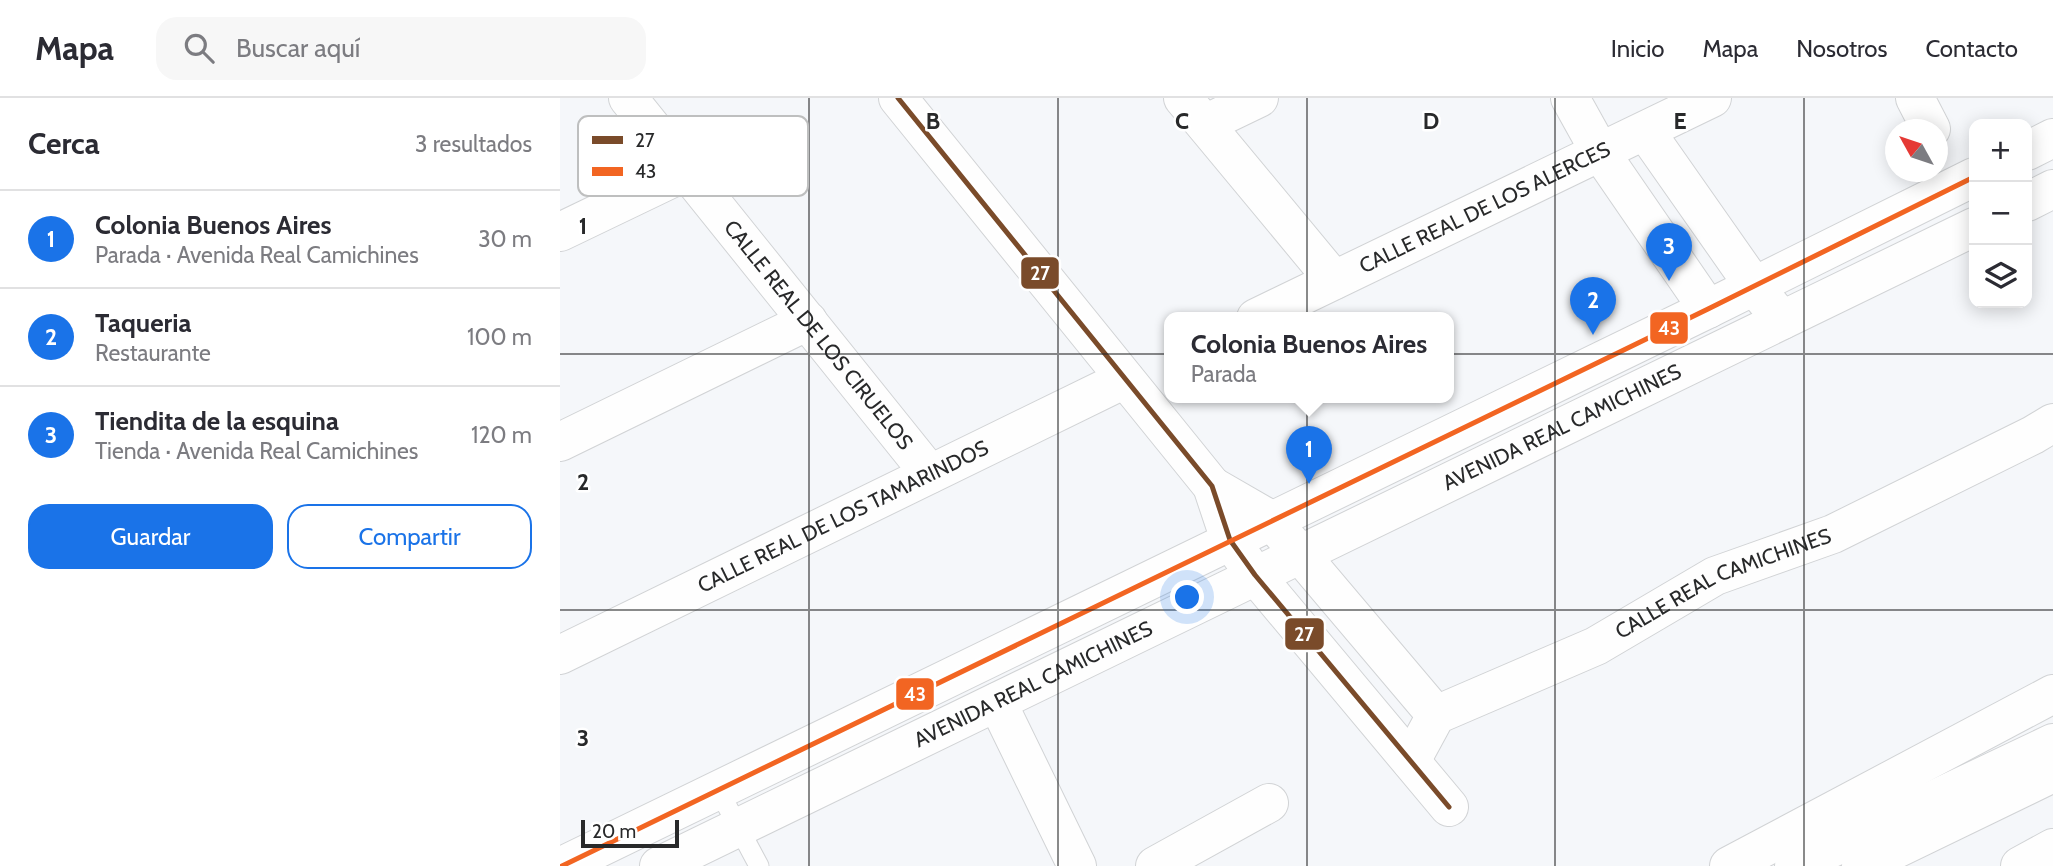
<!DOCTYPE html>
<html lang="es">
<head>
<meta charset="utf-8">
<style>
  :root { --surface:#fff; --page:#f7f7f7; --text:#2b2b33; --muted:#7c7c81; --line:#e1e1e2; --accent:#1a73e8 }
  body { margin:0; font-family:Cabin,sans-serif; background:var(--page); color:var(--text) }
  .controls { position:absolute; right:21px; top:21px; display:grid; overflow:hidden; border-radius:14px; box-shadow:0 4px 18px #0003 }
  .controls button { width:63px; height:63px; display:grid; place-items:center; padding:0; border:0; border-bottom:2px solid var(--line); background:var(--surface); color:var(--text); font:35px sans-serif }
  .compass { position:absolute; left:1325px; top:21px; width:63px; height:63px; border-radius:50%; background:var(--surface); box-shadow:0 4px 18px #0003; rotate:310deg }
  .scale { position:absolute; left:21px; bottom:18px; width:98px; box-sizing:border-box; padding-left:7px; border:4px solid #28292a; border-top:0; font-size:19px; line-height:24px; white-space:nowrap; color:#28292a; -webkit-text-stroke:5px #fff; paint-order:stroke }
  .you { position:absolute; left:628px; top:500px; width:24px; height:24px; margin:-18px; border:5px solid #fff; border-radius:50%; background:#1a73e8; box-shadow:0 0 0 10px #1a73e833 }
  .badge { display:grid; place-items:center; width:46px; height:46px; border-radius:50%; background:var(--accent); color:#fff; font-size:23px; font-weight:700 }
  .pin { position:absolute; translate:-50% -58px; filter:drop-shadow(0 2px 4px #0008) }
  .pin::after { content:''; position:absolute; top:37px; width:24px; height:21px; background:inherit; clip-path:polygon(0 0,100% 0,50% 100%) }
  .popup { position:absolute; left:604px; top:214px; width:290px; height:91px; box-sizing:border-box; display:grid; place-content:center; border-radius:14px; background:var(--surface); filter:drop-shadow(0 2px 5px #0005); font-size:23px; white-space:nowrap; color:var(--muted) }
  .popup b { font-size:26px; color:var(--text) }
  .popup::after { content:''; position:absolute; left:50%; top:100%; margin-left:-14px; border:14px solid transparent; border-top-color:var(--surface) }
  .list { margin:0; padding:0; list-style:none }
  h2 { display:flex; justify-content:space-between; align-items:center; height:91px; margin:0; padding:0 28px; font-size:30px }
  h2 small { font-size:23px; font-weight:400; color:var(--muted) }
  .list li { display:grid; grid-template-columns:46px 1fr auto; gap:21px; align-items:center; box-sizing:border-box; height:98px; padding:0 28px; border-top:2px solid var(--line) }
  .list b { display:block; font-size:26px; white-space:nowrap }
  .list p { margin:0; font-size:23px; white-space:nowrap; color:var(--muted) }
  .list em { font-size:23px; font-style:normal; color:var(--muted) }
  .actions { display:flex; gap:14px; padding:21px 28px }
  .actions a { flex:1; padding:16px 0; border:2px solid var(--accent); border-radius:21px; text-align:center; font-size:24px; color:var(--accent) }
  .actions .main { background:var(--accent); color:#fff }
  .icon { flex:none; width:38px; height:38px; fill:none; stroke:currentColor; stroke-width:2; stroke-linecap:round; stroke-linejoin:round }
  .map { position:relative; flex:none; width:1493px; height:768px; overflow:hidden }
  header { display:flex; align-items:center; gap:42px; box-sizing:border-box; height:98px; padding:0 35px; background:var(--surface); border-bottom:2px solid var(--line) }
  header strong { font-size:33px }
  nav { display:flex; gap:38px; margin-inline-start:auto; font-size:24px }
  .search { width:490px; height:63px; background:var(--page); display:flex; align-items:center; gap:18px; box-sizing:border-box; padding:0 24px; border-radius:21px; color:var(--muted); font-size:26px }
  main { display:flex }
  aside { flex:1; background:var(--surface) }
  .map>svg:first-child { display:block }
</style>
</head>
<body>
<header>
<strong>Mapa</strong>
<div class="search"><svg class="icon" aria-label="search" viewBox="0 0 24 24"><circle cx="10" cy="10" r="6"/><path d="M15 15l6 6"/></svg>Buscar aquí</div>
<nav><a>Inicio</a><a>Mapa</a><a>Nosotros</a><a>Contacto</a></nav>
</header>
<main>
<aside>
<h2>Cerca<small>3 resultados</small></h2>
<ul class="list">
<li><span class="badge">1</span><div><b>Colonia Buenos Aires</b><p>Parada · Avenida Real Camichines</p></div><em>30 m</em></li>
<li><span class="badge">2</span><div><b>Taqueria</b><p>Restaurante</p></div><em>100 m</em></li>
<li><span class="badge">3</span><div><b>Tiendita de la esquina</b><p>Tienda · Avenida Real Camichines</p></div><em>120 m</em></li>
</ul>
<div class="actions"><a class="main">Guardar</a><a>Compartir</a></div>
</aside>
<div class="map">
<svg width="1493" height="768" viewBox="0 0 1493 768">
  <rect width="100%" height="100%" fill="#f5f7fa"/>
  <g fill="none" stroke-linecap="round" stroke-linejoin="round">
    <!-- lane casing -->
    <g stroke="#d1d3d5" stroke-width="21">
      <path id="lane" d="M159 693 199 768"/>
    </g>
    <!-- street casing -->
    <g stroke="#d1d3d5" stroke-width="40">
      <g id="street">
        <path id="s1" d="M68 0 370 376"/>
        <path d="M338 0 652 388 670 442 695 477 889 709"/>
        <path d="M623 0 774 182"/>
        <path d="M1010 0 1040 54 1148 211"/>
        <path d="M1355 0 1371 31"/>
        <path d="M645 26 699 0"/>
        <path d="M1086 34 1194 188 1222 222"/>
        <path d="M0 134 127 73"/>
        <path id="s2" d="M696 220 1152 0"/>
        <path d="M0 344 248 223"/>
        <path d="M652 388 711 422 876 617"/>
        <path id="s3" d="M0 557 565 281"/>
        <path d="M437 604 517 768"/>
        <path id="s4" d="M851 663 876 617 1036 548 1155 478 1273 436 1473 337 1493 325"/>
        <path d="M595 768 709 705"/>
      </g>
    </g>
    <!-- secondary casing -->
    <g stroke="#d1d3d5" stroke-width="40">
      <g id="secondary">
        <path d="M1467 53 1493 40"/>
        <path d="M1467 104 1493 91"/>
        <path d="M2 768 1148 211 1414 79"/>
        <path id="s5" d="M99 768 1414 129"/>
        <path d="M1169 768 1493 596"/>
        <path d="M1234 768 1493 645"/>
      </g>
    </g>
    <!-- highway casing -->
    <g stroke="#d1d3d5" stroke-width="40">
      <g id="highway">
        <path d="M1301 768 1493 675"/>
        <path d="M1460 768 1493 750"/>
      </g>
    </g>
    <!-- lane -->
    <use href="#lane" stroke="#fefefe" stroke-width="19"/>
    <!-- street -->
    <use href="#street" stroke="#fefefe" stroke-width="38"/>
    <!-- secondary -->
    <use href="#secondary" stroke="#fefefe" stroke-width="38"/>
    <!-- highway -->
    <use href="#highway" stroke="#fefefe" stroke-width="38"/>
    <!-- bus-1 casing -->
    <g stroke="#fff" stroke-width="10">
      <path id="bus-1" d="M338 0 652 388 670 442 695 477 889 709"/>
    </g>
    <!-- bus-2 casing -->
    <g stroke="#fff" stroke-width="10">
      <path id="bus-2" d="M2 768 1148 211 1414 79"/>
    </g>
    <!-- bus-1 -->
    <use href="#bus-1" stroke="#7a4b2a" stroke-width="5"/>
    <!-- bus-2 -->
    <use href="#bus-2" stroke="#f26522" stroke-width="5"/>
  </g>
  <!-- grid -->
  <path fill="none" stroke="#28292a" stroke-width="2" stroke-opacity="0.55" d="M249 0V768M498 0V768M747 0V768M995 0V768M1244 0V768M0 256H1493M0 512H1493"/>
  <g text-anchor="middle" stroke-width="5" stroke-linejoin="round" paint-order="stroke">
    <!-- street labels -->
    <g font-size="21" fill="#28292a" stroke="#fff">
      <text dy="7" stroke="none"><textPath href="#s2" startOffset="254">CALLE REAL DE LOS ALERCES</textPath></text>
      <text dy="7" stroke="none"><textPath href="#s1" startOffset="304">CALLE REAL DE LOS CIRUELOS</textPath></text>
      <text dy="7" stroke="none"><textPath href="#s5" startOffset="1004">AVENIDA REAL CAMICHINES</textPath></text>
      <text dy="7" stroke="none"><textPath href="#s3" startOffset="315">CALLE REAL DE LOS TAMARINDOS</textPath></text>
      <text dy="7" stroke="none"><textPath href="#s4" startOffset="369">CALLE REAL CAMICHINES</textPath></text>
      <text dy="7" stroke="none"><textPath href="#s5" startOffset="416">AVENIDA REAL CAMICHINES</textPath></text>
    </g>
  </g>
  <!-- legend -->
  <rect x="18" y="18" width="230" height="80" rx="10" fill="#fff" stroke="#bebfbf" stroke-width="2"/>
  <rect x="32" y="38" width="31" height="8" fill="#7a4b2a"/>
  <rect x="32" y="69" width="31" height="9" fill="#f26522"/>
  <g font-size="19" fill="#28292a">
    <text x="75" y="49">27</text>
    <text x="75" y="80">43</text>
  </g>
  <g font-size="23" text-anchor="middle" font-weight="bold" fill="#28292a" stroke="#fff" stroke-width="5" stroke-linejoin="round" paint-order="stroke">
    <text x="373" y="31">B</text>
    <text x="622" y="31">C</text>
    <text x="871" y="31">D</text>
    <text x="1120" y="31">E</text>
    <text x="23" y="136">1</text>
    <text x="23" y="392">2</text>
    <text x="23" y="648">3</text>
  </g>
  <g stroke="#fff" stroke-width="2.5">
    <rect x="460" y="158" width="40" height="34" rx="7" fill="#7a4b2a"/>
    <rect x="1089" y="213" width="40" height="34" rx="7" fill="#f26522"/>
    <rect x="724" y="519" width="41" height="34" rx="7" fill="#7a4b2a"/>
    <rect x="335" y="579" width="40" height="34" rx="7" fill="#f26522"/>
  </g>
  <g font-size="19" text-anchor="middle" font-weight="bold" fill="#fff">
    <text x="480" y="182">27</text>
    <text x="1109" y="237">43</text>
    <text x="744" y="543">27</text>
    <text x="355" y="603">43</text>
  </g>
</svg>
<div class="controls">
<button>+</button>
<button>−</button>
<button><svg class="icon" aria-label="layers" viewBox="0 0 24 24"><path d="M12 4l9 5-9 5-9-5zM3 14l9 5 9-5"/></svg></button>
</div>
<svg class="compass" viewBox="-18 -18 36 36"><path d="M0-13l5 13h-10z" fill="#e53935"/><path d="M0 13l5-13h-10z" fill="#7c7c81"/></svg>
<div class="scale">20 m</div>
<div class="you"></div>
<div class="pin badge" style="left:749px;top:386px">1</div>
<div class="popup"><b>Colonia Buenos Aires</b>Parada</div>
<div class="pin badge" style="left:1033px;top:237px">2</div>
<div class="pin badge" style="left:1109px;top:183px">3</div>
</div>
</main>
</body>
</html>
